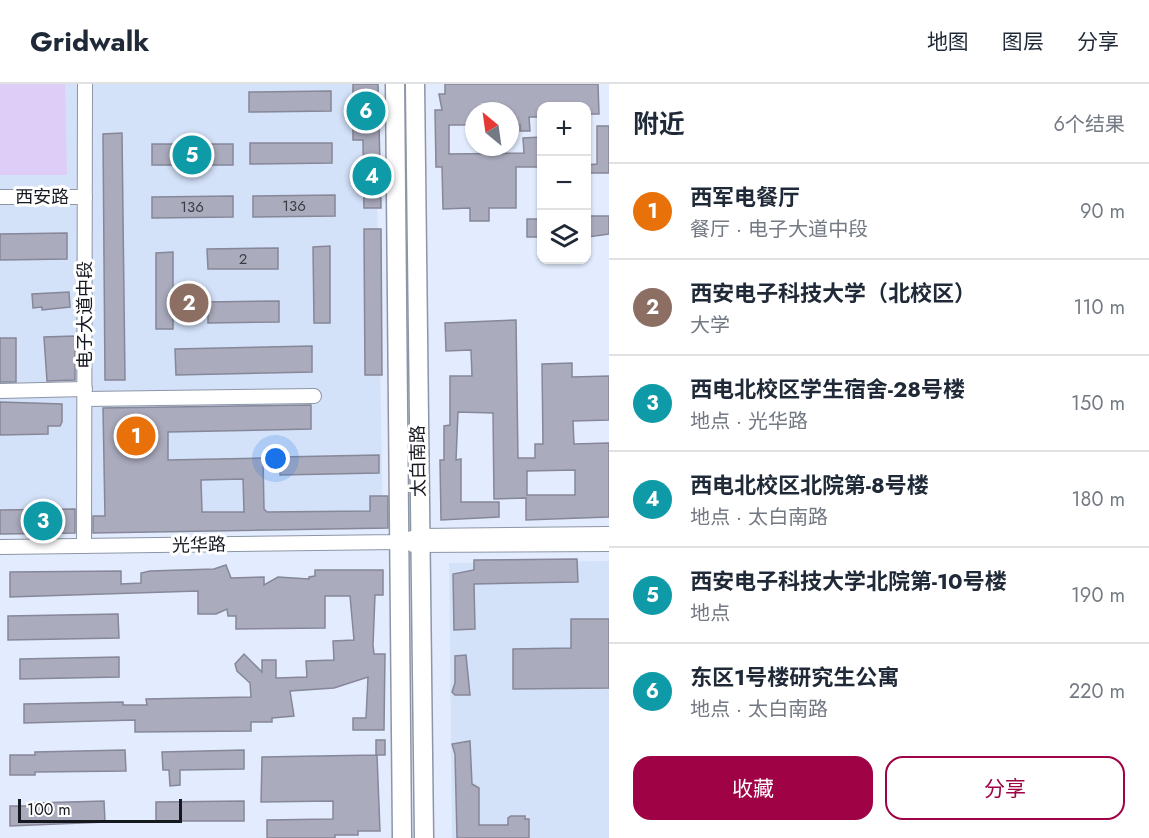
<!DOCTYPE html>
<html lang="zh">
<head>
<meta charset="utf-8">
<style>
  :root { --surface:#fff; --page:#f2f2f3; --text:#1f2937; --muted:#747a83; --line:#e0e1e3; --accent:#9f0245 }
  body { margin:0; font-family:Jost,"Noto Sans SC",sans-serif; background:var(--page); color:var(--text) }
  .controls { position:absolute; right:18px; top:18px; display:grid; overflow:hidden; border-radius:12px; box-shadow:0 2px 4px #0004 }
  .controls button { width:54px; height:54px; display:grid; place-items:center; padding:0; border:0; border-bottom:2px solid var(--line); background:var(--surface); color:var(--text); font:30px sans-serif }
  .compass { position:absolute; left:465px; top:18px; width:54px; height:54px; border-radius:50%; background:var(--surface); box-shadow:0 2px 4px #0004; rotate:331deg }
  .scale { position:absolute; left:18px; bottom:15px; width:164px; box-sizing:border-box; padding-left:6px; border:3px solid #15181f; border-top:0; font-size:16px; line-height:21px; white-space:nowrap; color:#15181f; -webkit-text-stroke:4px #fff; paint-order:stroke }
  .you { position:absolute; left:276px; top:375px; width:21px; height:21px; margin:-15px; border:4px solid #fff; border-radius:50%; background:#1a73e8; box-shadow:0 0 0 9px #1a73e833 }
  .badge { display:grid; place-items:center; width:39px; height:39px; border-radius:50%; background:var(--accent); color:#fff; font-size:20px; font-weight:700 }
  .pin { position:absolute; translate:-50% -50%; border:3px solid #fff; box-shadow:0 2px 6px #0006 }
  .list { margin:0; padding:0; list-style:none }
  h2 { display:flex; justify-content:space-between; align-items:center; height:78px; margin:0; padding:0 24px; font-size:26px }
  h2 small { font-size:20px; font-weight:400; color:var(--muted) }
  .list li { display:grid; grid-template-columns:39px 1fr auto; gap:18px; align-items:center; box-sizing:border-box; height:96px; padding:0 24px; border-top:2px solid var(--line) }
  .list b { display:block; font-size:22px; white-space:nowrap }
  .list p { margin:0; font-size:20px; white-space:nowrap; color:var(--muted) }
  .list em { font-size:20px; font-style:normal; color:var(--muted) }
  .actions { display:flex; gap:12px; padding:18px 24px }
  .actions a { flex:1; padding:14px 0; border:2px solid var(--accent); border-radius:18px; text-align:center; font-size:21px; color:var(--accent) }
  .actions .main { background:var(--accent); color:#fff }
  .icon { flex:none; width:33px; height:33px; fill:none; stroke:currentColor; stroke-width:2; stroke-linecap:round; stroke-linejoin:round }
  .map { position:relative; flex:none; width:609px; height:754px; overflow:hidden }
  header { display:flex; align-items:center; gap:36px; box-sizing:border-box; height:84px; padding:0 30px; background:var(--surface); border-bottom:2px solid var(--line) }
  header strong { font-size:28px }
  nav { display:flex; gap:33px; margin-inline-start:auto; font-size:21px }
  main { display:flex }
  aside { flex:1; background:var(--surface) }
  .map>svg:first-child { display:block }
</style>
</head>
<body>
<header>
<strong>Gridwalk</strong>
<nav><a>地图</a><a>图层</a><a>分享</a></nav>
</header>
<main>
<div class="map">
<svg width="609" height="754" viewBox="0 0 609 754">
  <rect width="100%" height="100%" fill="#e2ecfe"/>
  <!-- built -->
  <g fill="#d3e1f9">
    <path d="M0 0H375L383 438 0 443Z"/>
    <path d="M609 477V754H452L449 479Z"/>
  </g>
  <!-- green -->
  <path fill="#decdf6" d="M0 0H65L67 91H0Z"/>
  <!-- building -->
  <g fill="#aaabbd" stroke="#868798" stroke-width="1.5" fill-rule="evenodd">
    <path d="M353 0H378L381 124H364L363 56H353Z"/>
    <path d="M445 0H598L599 30H586V22H542V33H529L530 47H520V41H510V27H474V41H449V70L524 69 523 54 542 53V83H516V124H489V137H470V124L443 125 442 83H436L435 26H442L439 10H445Z"/>
    <path d="M331 7V27L249 28V8Z"/>
    <path d="M597 42H609V89H586V81L597 80Z"/>
    <path d="M122 49 125 296H105L103 50Z"/>
    <path d="M250 59H332V79L250 80Z"/>
    <rect x="152" y="60" width="81" height="21"/>
    <path d="M335 111V132L253 133V112Z"/>
    <path d="M233 112V133L152 134V113Z"/>
    <path d="M586 132H609V150L588 153Z"/>
    <rect x="527" y="135" width="15" height="18"/>
    <path d="M364 145H381L382 291H365Z"/>
    <path d="M67 149V175L0 176V150Z"/>
    <path d="M330 162V239H314L313 163Z"/>
    <path d="M278 164V185H208L207 165Z"/>
    <path d="M173 168V245H156V169Z"/>
    <path d="M69 208 70 223 42 226V223L33 224 32 210Z"/>
    <path d="M279 217V238L208 239V218Z"/>
    <path d="M516 236 518 374H535V360H543L542 280 572 279V293L609 292V336L573 337 574 360 609 359V433L526 436V414L494 415 493 329 458 328 456 376 461 375V418H499V433L441 436 440 376H444V342L450 341V292H472L471 266 446 267 445 239ZM575 386V411H527V387Z"/>
    <path d="M75 252V296L47 297 44 253Z"/>
    <rect x="0" y="254" width="16" height="44"/>
    <path d="M312 262V288L176 291 175 265Z"/>
    <path d="M0 318 62 320V338L60 342H48V350L0 351Z"/>
    <path d="M311 321V345L168 348V376L263 374 264 425 267 428 370 427V412H388V444L93 449V432H105L103 324ZM243 395 244 428H202L201 396Z"/>
    <path d="M379 371V389L280 391V373Z"/>
    <path d="M75 425V449L0 450V426Z"/>
    <path d="M577 475 578 498 474 500 475 545 454 546 453 490 474 486V476Z"/>
    <path d="M226 481 231 494 264 493V501L278 493 309 495V493L315 492V486H383V511H375L373 561 374 570H385L384 646H353V634H366L368 593 334 604 290 607 294 632 272 634V638H251V647L135 648V636L24 639V620L123 618V621H147L146 615 251 613 250 599 237 587 235 580 244 570 262 588V576H276V594L307 593 306 577 334 576 333 557 354 556 350 512H325V544L236 545V532H228L227 525 216 530H198V507L10 513V488L121 487V500L141 499V489L150 487 214 485Z"/>
    <path d="M118 530 119 554 8 556V532Z"/>
    <path d="M571 535H609V604L513 605V565L571 564Z"/>
    <path d="M466 571 470 611H455L452 608 455 599V572Z"/>
    <path d="M119 573V593L20 595V575Z"/>
    <path d="M376 656H385V671H377L380 747H358V751H335V754H267V736L333 735V717L261 718 262 673 376 671Z"/>
    <path d="M470 657 472 700 479 704V741H508V734L511 732H525V735H529V754H457L455 670 452 660Z"/>
    <path d="M125 666 126 687 35 688V691H10V671H35V668Z"/>
    <path d="M244 666V685L180 686V701L170 702 169 686H163L162 668Z"/>
    <path d="M104 717 105 738 10 742V722H35V719Z"/>
    <path d="M244 717V737H156V718Z"/>
  </g>
  <g fill="none" stroke-linecap="round" stroke-linejoin="round">
    <!-- minor casing -->
    <g stroke="#8d96a6" stroke-width="16">
      <g id="minor">
        <path d="M0 113H85"/>
        <path d="M0 307 85 305"/>
        <path d="M85 315 314 312"/>
        <path d="M413 461 609 460"/>
        <path d="M84 462 85 0"/>
        <path d="M0 463 399 458 419 452 609 450"/>
      </g>
    </g>
    <!-- major casing -->
    <g stroke="#8d96a6" stroke-width="21">
      <g id="major">
        <path d="M395 0 402 754"/>
        <path d="M415 0 424 754"/>
      </g>
    </g>
    <!-- minor -->
    <use href="#minor" stroke="#fff" stroke-width="14"/>
    <!-- major -->
    <use href="#major" stroke="#fff" stroke-width="18"/>
  </g>
  <g text-anchor="middle" stroke-width="6" stroke-linejoin="round" paint-order="stroke">
    <!-- number labels -->
    <g font-size="15" fill="#3a3d46">
      <text x="294" y="127">136</text>
      <text x="192" y="128">136</text>
      <text x="243" y="180">2</text>
    </g>
    <!-- street labels -->
    <g font-size="18" fill="#15181f" stroke="#fff">
      <text x="42" y="119">西安路</text>
      <text transform="translate(85 231) rotate(-90)" y="6">电子大道中段</text>
      <text transform="translate(418 377) rotate(-91)" y="6">太白南路</text>
      <text transform="translate(199 461) rotate(-1)" y="6">光华路</text>
    </g>
  </g>
</svg>
<div class="controls">
<button>+</button>
<button>−</button>
<button><svg class="icon" aria-label="layers" viewBox="0 0 24 24"><path d="M12 4l9 5-9 5-9-5zM3 14l9 5 9-5"/></svg></button>
</div>
<svg class="compass" viewBox="-18 -18 36 36"><path d="M0-13l5 13h-10z" fill="#e53935"/><path d="M0 13l5-13h-10z" fill="#747a83"/></svg>
<div class="scale">100 m</div>
<div class="you"></div>
<div class="pin badge" style="left:136px;top:352px;background:#e8710a">1</div>
<div class="pin badge" style="left:189px;top:219px;background:#8d6e63">2</div>
<div class="pin badge" style="left:43px;top:437px;background:#0f9aa8">3</div>
<div class="pin badge" style="left:372px;top:92px;background:#0f9aa8">4</div>
<div class="pin badge" style="left:192px;top:71px;background:#0f9aa8">5</div>
<div class="pin badge" style="left:366px;top:27px;background:#0f9aa8">6</div>
</div>
<aside>
<h2>附近<small>6个结果</small></h2>
<ul class="list">
<li><span class="badge" style="background:#e8710a">1</span><div><b>西军电餐厅</b><p>餐厅 · 电子大道中段</p></div><em>90 m</em></li>
<li><span class="badge" style="background:#8d6e63">2</span><div><b>西安电子科技大学（北校区）</b><p>大学</p></div><em>110 m</em></li>
<li><span class="badge" style="background:#0f9aa8">3</span><div><b>西电北校区学生宿舍-28号楼</b><p>地点 · 光华路</p></div><em>150 m</em></li>
<li><span class="badge" style="background:#0f9aa8">4</span><div><b>西电北校区北院第-8号楼</b><p>地点 · 太白南路</p></div><em>180 m</em></li>
<li><span class="badge" style="background:#0f9aa8">5</span><div><b>西安电子科技大学北院第-10号楼</b><p>地点</p></div><em>190 m</em></li>
<li><span class="badge" style="background:#0f9aa8">6</span><div><b>东区1号楼研究生公寓</b><p>地点 · 太白南路</p></div><em>220 m</em></li>
</ul>
<div class="actions"><a class="main">收藏</a><a>分享</a></div>
</aside>
</main>
</body>
</html>
